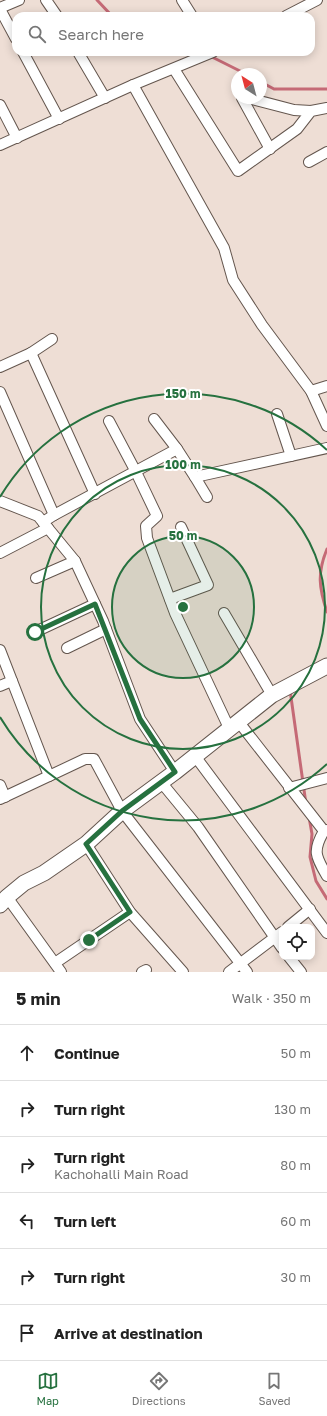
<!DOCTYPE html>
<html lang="en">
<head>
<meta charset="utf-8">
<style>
  :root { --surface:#fff; --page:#f6f6f6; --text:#222; --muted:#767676; --line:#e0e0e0; --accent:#26713f }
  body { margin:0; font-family:"Golos Text",sans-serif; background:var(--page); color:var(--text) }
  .controls { position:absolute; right:12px; bottom:12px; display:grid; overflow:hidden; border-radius:8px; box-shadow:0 2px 10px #0003 }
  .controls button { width:36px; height:36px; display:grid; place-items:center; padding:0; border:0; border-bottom:1px solid var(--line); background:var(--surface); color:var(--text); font:20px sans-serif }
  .compass { position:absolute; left:231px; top:68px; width:36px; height:36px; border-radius:50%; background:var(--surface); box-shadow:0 2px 10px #0003; rotate:324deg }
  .stop { position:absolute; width:12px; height:12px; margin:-9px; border:3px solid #26713f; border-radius:50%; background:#fff }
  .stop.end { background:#26713f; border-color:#fff; box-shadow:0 1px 4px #0008 }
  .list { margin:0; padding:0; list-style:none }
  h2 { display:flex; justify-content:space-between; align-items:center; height:52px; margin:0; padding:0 16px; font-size:17px }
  h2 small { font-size:13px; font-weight:400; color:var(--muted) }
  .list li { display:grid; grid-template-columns:26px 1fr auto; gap:12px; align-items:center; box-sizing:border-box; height:56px; padding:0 16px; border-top:1px solid var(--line) }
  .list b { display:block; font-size:15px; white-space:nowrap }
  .list p { margin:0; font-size:13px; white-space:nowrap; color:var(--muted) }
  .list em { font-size:13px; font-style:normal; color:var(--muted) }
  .icon { flex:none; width:22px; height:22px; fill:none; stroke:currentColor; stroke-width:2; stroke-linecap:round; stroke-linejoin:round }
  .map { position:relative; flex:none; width:327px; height:972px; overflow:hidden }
  .search { position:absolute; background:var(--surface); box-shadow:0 2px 10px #0003; left:12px; right:12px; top:12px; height:44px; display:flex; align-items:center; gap:10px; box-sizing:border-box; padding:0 14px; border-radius:12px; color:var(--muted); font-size:15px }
  .sheet { height:388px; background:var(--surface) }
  nav { display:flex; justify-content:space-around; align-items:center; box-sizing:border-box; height:56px; border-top:1px solid var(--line); background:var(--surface); font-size:11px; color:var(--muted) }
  nav a { display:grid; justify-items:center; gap:2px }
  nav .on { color:var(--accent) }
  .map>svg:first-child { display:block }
</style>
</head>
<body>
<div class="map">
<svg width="327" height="972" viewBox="0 0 327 972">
  <rect width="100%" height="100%" fill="#eeded5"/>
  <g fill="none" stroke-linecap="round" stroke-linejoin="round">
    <!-- stream -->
    <g stroke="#c56a76" stroke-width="3">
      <path d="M97 0 112 16"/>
      <path d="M210 56 246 74"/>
      <path d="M261 82 274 89H327"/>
      <path d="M327 549C317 573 319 588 327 612"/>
      <path d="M290 690 306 804"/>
      <path d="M309 817 312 834 310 857 316 881 327 899"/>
    </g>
    <!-- street casing -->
    <g stroke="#64564e" stroke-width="12">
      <g id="street">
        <path d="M46 0 57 16"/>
        <path d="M182 0 192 16"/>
        <path d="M0 8 19 0"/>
        <path d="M0 9 16 39"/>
        <path d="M286 16 317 0"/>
        <path d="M23 52 59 119"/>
        <path d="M78 52 105 98"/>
        <path d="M174 69 238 171 297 129 311 111 327 108"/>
        <path d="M133 85 224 248 233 280 262 325 311 391 327 426"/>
        <path d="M242 98 270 149"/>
        <path d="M248 98 294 110 311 111"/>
        <path d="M0 105 17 138"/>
        <path d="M0 145 133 85 213 52"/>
        <path d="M309 162 327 152"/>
        <path d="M31 353 52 339"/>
        <path d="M0 367 31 353 95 494"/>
        <path d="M311 391 327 386"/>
        <path d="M0 392 54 515"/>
        <path d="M277 414 291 456"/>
        <path d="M154 419 177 449"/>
        <path d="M109 421 136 472 157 516 146 526 147 538 175 613 229 728"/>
        <path d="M195 477 207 497"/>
        <path d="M0 501 38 516 75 561 103 621 140 719 175 772"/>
        <path d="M43 522 54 515 177 449 195 477 327 448"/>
        <path d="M0 553 48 528"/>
        <path d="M36 578 75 561"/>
        <path d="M170 599 208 585 181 527"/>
        <path d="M224 613 272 695"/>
        <path d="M35 632 95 604"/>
        <path d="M67 648 106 629"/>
        <path d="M0 650 49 776 0 799"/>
        <path d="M0 686 12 681"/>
        <path d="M238 721 324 831 327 830"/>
        <path d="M195 756 327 933"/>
        <path d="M49 776 85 759H94L122 811 247 972"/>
        <path d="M161 782 198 827 282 948"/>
        <path d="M0 785 5 797"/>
        <path d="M289 788 327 778"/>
        <path d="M324 831C312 851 316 857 327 876"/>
        <path d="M86 844 130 912 183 972"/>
        <path d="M7 897 61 972"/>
        <path d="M288 927 310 909"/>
        <path d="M289 957 301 972"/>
        <path d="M55 963 130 912"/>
        <path d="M142 972 146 970"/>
        <path d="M229 972 282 932"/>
      </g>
    </g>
    <!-- secondary casing -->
    <g stroke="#64564e" stroke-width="17">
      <path id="secondary" d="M0 905 7 897 24 883 44 873 86 844 122 811 175 772 272 695 327 666"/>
    </g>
    <!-- street -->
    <use href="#street" stroke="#fff" stroke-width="10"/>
    <!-- secondary -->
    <use href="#secondary" stroke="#fff" stroke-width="15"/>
  </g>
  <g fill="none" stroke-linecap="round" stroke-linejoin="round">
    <!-- route -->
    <path stroke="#26713f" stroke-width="5" d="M35 632 95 604 140 719 175 772 122 811 86 844 130 912 89 940"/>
  </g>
  <!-- distance rings -->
  <circle cx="183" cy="607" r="71" fill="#26713f" fill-opacity=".12"/>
  <g fill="none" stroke="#26713f" stroke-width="2">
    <circle cx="183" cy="607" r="71"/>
    <circle cx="183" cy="607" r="142"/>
    <path d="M327 764A213 213 0 0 1 0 717M0 497A213 213 0 0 1 327 450"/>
  </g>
  <circle cx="183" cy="607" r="6" fill="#26713f" stroke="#fff" stroke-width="2"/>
  <g font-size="12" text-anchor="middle" font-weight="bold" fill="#26713f" stroke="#fff" stroke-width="4" stroke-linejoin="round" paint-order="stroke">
    <text x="183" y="398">150 m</text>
    <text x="183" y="469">100 m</text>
    <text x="183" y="540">50 m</text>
  </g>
</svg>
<div class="controls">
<button><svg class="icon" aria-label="locate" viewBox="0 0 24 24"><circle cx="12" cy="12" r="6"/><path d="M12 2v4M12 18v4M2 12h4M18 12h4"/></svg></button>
</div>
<svg class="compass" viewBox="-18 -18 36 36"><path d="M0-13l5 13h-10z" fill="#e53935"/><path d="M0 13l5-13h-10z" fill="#767676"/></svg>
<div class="stop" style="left:35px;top:632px"></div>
<div class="stop end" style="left:89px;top:940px"></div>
<div class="search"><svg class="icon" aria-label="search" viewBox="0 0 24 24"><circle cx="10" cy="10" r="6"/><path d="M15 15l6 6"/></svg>Search here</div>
</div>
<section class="sheet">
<h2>5 min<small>Walk · 350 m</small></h2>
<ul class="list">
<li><svg class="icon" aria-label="ahead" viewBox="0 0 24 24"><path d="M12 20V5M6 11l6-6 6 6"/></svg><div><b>Continue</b></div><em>50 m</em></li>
<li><svg class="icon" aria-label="right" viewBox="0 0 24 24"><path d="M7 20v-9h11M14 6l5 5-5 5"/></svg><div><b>Turn right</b></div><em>130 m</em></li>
<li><svg class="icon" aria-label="right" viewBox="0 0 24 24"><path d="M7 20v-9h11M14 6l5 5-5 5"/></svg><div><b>Turn right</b><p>Kachohalli Main Road</p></div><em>80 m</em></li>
<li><svg class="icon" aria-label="left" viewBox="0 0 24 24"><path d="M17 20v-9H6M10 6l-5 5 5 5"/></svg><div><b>Turn left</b></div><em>60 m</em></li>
<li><svg class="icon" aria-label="right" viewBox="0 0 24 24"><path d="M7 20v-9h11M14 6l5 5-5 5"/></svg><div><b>Turn right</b></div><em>30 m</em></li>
<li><svg class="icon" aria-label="arrive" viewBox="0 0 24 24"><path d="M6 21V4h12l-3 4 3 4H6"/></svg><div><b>Arrive at destination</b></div></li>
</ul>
</section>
<nav>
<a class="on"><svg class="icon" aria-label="map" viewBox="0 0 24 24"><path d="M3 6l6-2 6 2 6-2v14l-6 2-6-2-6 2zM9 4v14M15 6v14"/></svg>Map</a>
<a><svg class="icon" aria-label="directions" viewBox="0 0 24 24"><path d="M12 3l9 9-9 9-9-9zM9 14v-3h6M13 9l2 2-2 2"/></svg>Directions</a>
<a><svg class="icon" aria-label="saved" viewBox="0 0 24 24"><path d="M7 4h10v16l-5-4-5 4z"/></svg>Saved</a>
</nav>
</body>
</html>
